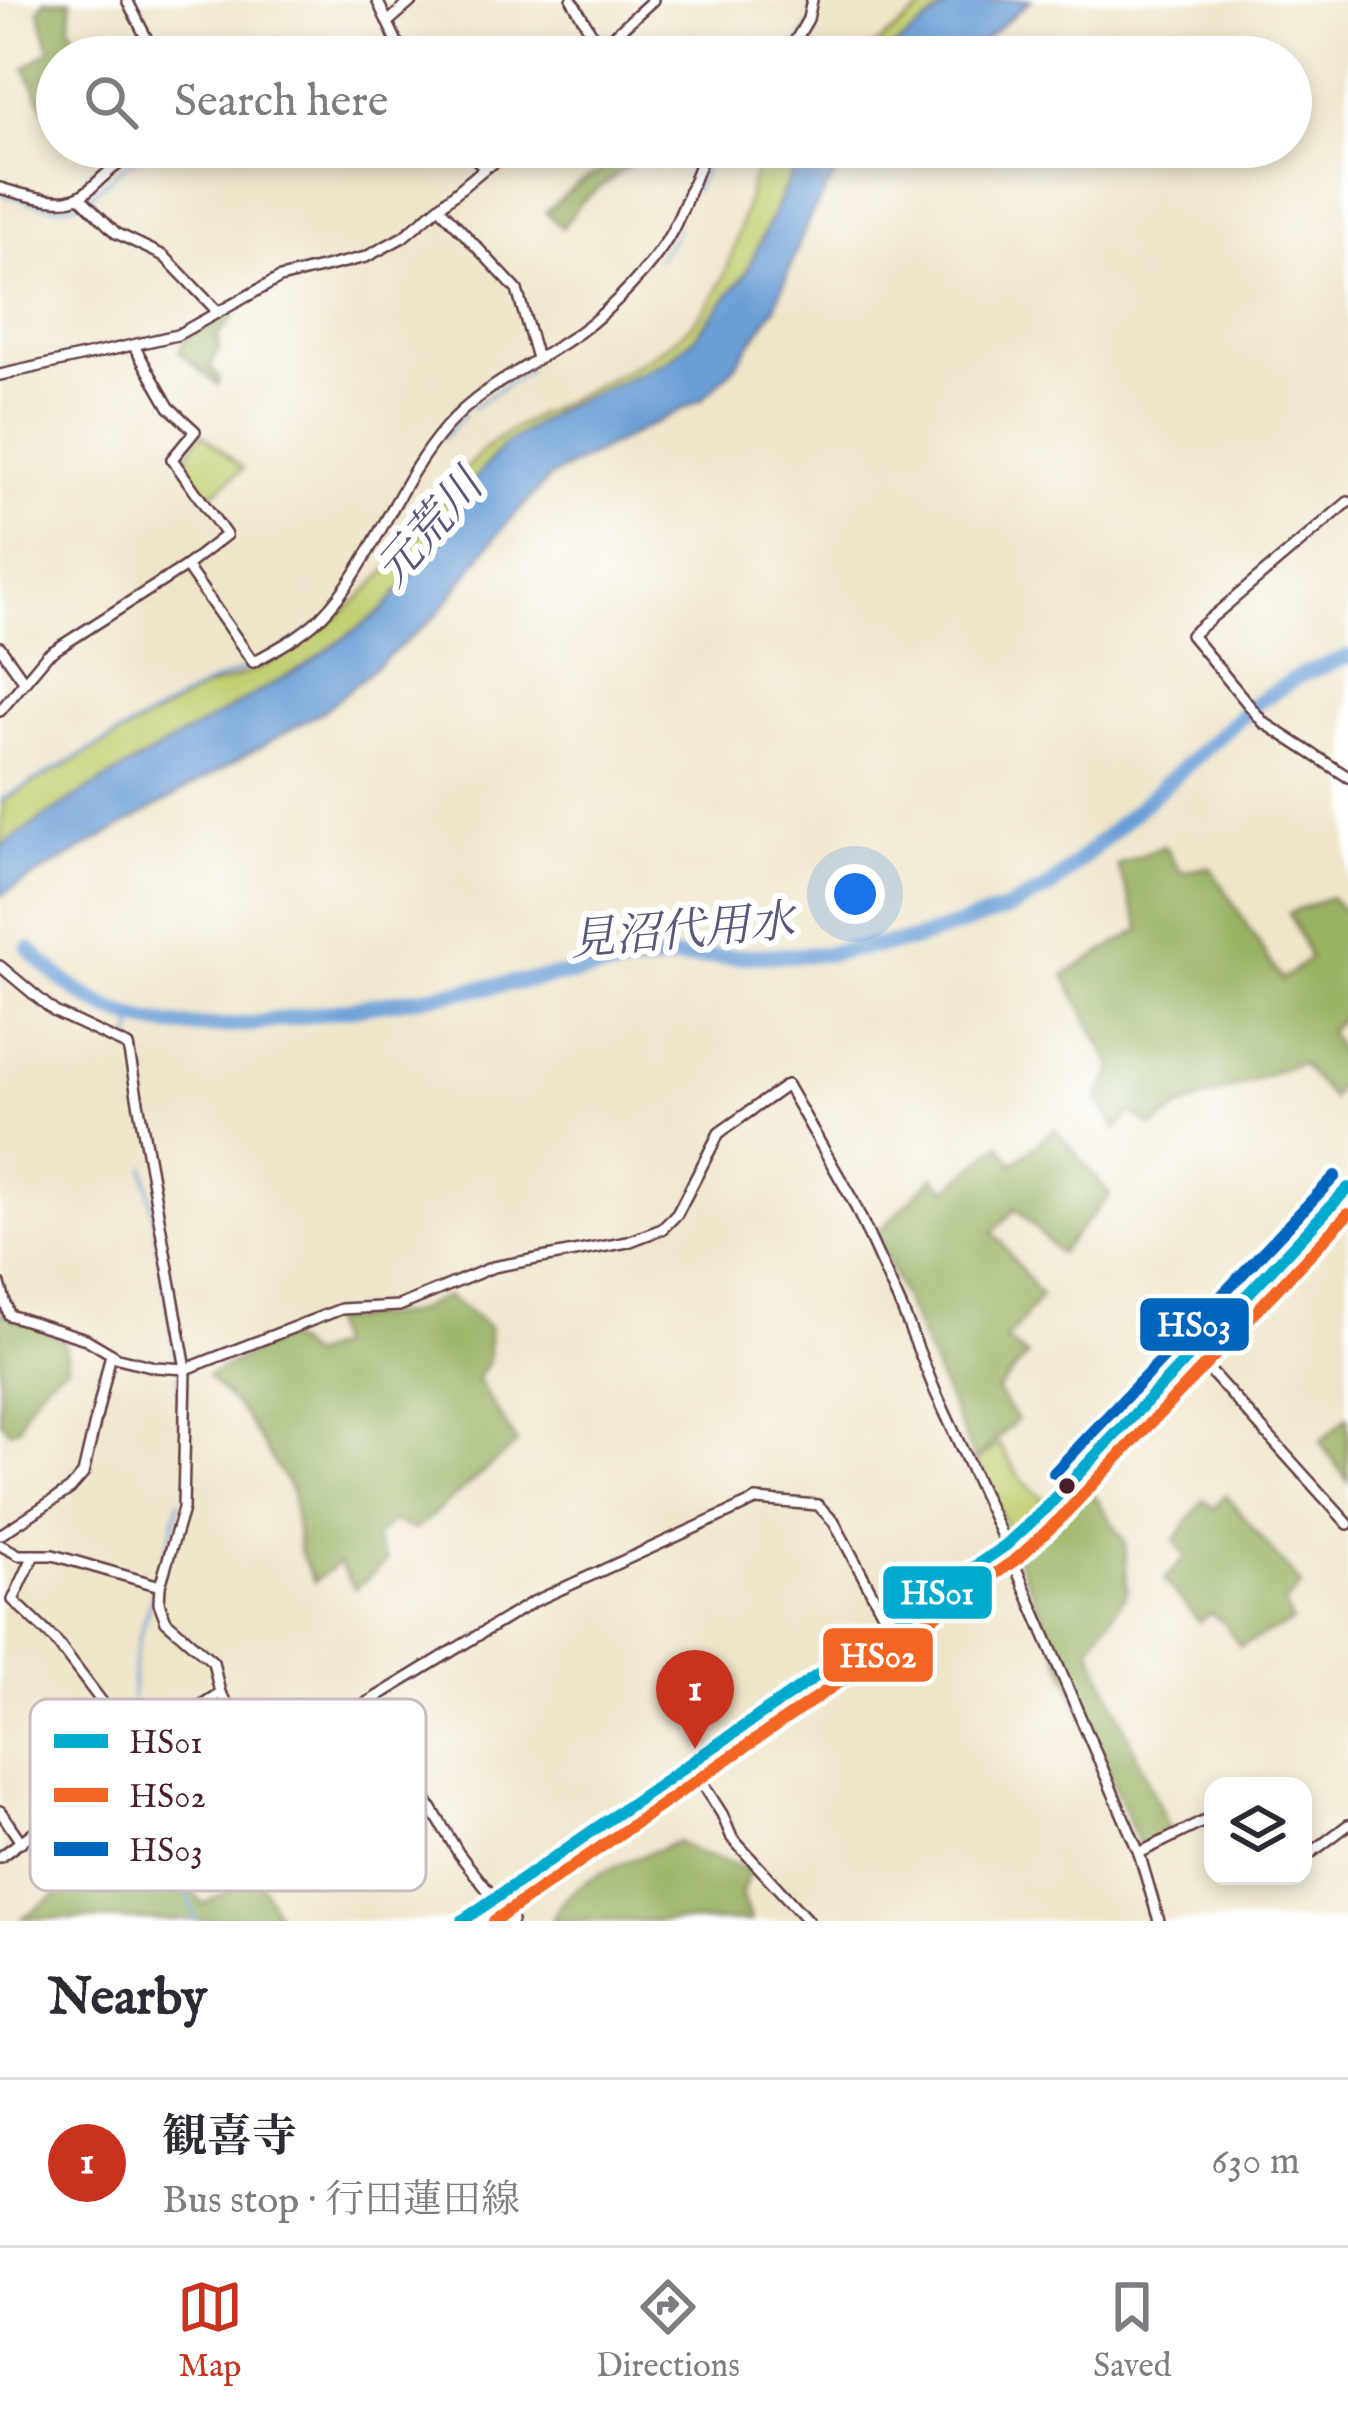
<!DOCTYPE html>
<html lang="en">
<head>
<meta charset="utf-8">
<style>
  :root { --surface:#fff; --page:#f2f2f3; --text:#2b2b33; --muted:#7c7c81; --line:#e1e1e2; --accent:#c8321e }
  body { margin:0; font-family:"IM FELL English","Noto Serif JP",serif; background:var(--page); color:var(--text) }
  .controls { position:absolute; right:36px; bottom:36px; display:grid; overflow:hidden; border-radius:24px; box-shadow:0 6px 18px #0003 }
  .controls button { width:108px; height:108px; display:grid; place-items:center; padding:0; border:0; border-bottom:3px solid var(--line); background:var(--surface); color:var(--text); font:60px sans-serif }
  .you { position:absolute; left:855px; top:894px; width:42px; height:42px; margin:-30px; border:9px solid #fff; border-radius:50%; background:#1a73e8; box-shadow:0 0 0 18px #1a73e833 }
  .badge { display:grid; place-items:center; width:78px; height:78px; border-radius:50%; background:var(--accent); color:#fff; font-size:39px; font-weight:700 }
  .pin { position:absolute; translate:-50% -99px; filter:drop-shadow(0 3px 6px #0008) }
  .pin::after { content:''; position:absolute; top:63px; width:42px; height:36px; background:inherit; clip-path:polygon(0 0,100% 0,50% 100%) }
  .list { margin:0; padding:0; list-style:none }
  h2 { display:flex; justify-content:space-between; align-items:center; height:156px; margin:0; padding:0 48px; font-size:51px }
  h2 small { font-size:39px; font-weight:400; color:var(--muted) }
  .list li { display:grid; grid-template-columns:78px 1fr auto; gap:36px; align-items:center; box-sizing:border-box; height:168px; padding:0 48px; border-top:3px solid var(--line) }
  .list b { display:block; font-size:45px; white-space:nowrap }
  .list p { margin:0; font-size:39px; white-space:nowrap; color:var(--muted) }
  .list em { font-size:39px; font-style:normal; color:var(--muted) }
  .icon { flex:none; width:66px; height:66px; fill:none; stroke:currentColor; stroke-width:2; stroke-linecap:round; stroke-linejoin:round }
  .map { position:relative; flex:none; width:1348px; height:1921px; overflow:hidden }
  .search { position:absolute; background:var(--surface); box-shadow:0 6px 18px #0003; left:36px; right:36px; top:36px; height:132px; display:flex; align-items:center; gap:30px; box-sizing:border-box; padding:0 42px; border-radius:66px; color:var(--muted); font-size:45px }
  .sheet { height:324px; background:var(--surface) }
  nav { display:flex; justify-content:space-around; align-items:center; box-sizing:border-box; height:168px; border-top:3px solid var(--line); background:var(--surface); font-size:33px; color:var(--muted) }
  nav a { display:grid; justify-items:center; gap:6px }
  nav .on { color:var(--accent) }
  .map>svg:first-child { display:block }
</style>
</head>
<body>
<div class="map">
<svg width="1348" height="1921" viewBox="0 0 1348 1921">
  <rect width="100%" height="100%" fill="#fff"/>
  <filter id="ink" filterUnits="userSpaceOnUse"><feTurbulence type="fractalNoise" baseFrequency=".00833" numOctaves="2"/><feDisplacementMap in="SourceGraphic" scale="24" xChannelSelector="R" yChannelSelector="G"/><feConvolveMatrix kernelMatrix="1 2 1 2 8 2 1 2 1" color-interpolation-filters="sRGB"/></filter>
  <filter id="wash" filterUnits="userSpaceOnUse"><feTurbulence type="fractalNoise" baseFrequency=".004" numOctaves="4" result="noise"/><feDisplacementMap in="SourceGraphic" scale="48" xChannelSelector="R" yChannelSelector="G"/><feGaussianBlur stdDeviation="2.7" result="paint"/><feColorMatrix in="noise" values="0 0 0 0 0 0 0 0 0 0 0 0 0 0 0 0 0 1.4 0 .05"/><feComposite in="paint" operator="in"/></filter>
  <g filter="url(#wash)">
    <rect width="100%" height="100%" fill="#efe5c9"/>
    <!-- green -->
    <g fill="#c2cf71" stroke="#86774e" stroke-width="3">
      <path d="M927 0H956L882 57H861L929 4Z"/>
      <path d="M764 147H804L745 275 693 339 667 361 560 408 503 446 476 478 429 555 382 611 309 663 72 799 0 847 3 800 205 688C293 665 368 598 423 529 445 501 461 467 491 444 552 397 661 369 705 309 741 261 741 200 764 147Z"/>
      <path d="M202 433 243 469 208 497C185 466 176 466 202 433Z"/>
      <path d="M999 1444 1021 1479 1044 1500 1010 1533 976 1462Z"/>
    </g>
    <!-- forest -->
    <g fill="#99b263" stroke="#726847" stroke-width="3">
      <path d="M45 0H71L70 27 89 57H57V122L51 123 25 68 50 50 39 11Z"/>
      <path d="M635 152 641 156 580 203 562 228 546 212 579 183Z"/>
      <path d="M232 312 233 317 217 336 219 348 210 367 219 378 218 385 179 352 186 337Z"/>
      <path d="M1164 846 1181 872 1210 867 1282 980 1310 958 1289 913 1330 897 1348 915V1012L1328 1031C1347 1062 1348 1068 1332 1099L1301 1063 1183 1106 1153 1127 1131 1113 1117 1129 1097 1100 1114 1069 1064 975 1141 929 1117 865Z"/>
      <path d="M1055 1129 1110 1195 1059 1253 1016 1208 993 1232 1041 1296 1006 1341 1027 1356 997 1391 1017 1420 975 1461 876 1234 934 1177 947 1190 1000 1144 1013 1164Z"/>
      <path d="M447 1296 489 1327V1360L477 1379 517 1443 415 1530 392 1521 374 1538 386 1562 355 1589 338 1563 314 1582 299 1549 292 1491 242 1412 207 1376 284 1337 310 1356 336 1346 329 1321 408 1314Z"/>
      <path d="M4 1313 64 1338 67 1366C45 1377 25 1403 19 1427L9 1431 0 1420V1314Z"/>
      <path d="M1348 1417V1481L1320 1442Z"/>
      <path d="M1084 1480 1125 1542 1127 1593 1090 1647 1171 1834 1140 1847 1013 1548Z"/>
      <path d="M1225 1495 1301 1585 1285 1604 1292 1622 1240 1646 1223 1622 1210 1613 1199 1622 1164 1580 1186 1557 1175 1540 1204 1499 1214 1509Z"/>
      <path d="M677 1842 703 1855 750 1869 741 1895 751 1921H552C568 1876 637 1859 677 1842Z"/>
      <path d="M164 1858 203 1904 257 1876 281 1921 22 1918 104 1864Z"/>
    </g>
    <!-- water -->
    <g fill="#6a9fd6" stroke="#5a5f80" stroke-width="3">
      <path d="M956 0H1031L965 57H882Z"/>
      <path d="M804 147H857L847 156 810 216 774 309 734 367 702 399 551 476 498 533 437 615 326 709 0 896V847L72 799 309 663 382 611 429 555 476 477 503 446 560 408 667 361 693 339 745 275Z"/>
    </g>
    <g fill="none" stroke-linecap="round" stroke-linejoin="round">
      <!-- stream -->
      <g stroke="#6a9fd6" stroke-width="3">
        <path d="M792 56 813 19 817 0"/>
        <path d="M695 191 713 147"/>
        <path d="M0 193C27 201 52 212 79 202"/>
        <path d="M88 198 124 166 158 147"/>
        <path d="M658 259 679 227"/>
        <path d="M472 408 529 370"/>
        <path d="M443 438 465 414"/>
        <path d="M272 657 318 625"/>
        <path d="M0 800 207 685 252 666"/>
        <path d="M130 1045 136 1021"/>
        <path d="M145 1167 178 1365"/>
        <path d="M179 1375 180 1419"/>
        <path d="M179 1500C167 1571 123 1644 134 1717L196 1921"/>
      </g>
      <!-- canal -->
      <path stroke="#6a9fd6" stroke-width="9" d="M29 949C101 1022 152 1032 252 1024L672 958"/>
      <!-- river -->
      <path stroke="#6a9fd6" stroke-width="16" d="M29 949C101 1022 152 1032 252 1024L672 958 825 954 913 940 1006 910 1050 887 1257 702 1303 674 1348 657"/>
    </g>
  </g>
  <g filter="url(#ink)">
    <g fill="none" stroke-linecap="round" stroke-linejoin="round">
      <!-- minor casing -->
      <g stroke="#633d43" stroke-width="14">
        <g id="minor">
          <path d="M127 0 156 57"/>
          <path d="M377 0 404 57"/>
          <path d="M572 0 600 48"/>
          <path d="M389 21 413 0"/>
          <path d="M544 57 592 34"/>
          <path d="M601 57 600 48 653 0"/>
          <path d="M786 57 808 19 812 0"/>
          <path d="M464 147 485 168"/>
          <path d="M677 147 700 163"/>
          <path d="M0 188C105 220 70 184 148 147"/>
          <path d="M81 198 116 233 164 256 218 312"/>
          <path d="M440 208 517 290 537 358"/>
          <path d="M0 375 177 335 280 278 366 257 403 237 485 168 521 147"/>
          <path d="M1348 502 1191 635 1263 722 1348 777"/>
          <path d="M186 566 253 662C277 649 301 636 321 617 372 565 396 484 446 427 483 385 535 364 580 332 609 311 655 264 672 231 686 205 695 175 707 147"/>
          <path d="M0 647 24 681"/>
          <path d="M0 711 47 655 186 566 226 535 172 459 195 431 169 407 134 346"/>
          <path d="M0 966 55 1012 128 1046 186 1369 183 1509 160 1586 159 1603 166 1621 213 1662 220 1693"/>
          <path d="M0 1284 9 1315 86 1339 118 1358 155 1367 186 1369 341 1309 399 1306 493 1267 628 1242 662 1229 677 1214 719 1133 787 1085 853 1201 902 1309 935 1391 1006 1545 1139 1853 1159 1921"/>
          <path d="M1192 1351 1348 1524"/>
          <path d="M0 1535 70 1489 83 1474 111 1354"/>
          <path d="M0 1545 19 1555H53L160 1586"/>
          <path d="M34 1555 13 1600 55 1640 136 1747"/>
          <path d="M368 1702 459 1854 512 1921"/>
          <path d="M689 1762 722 1814 732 1838 808 1921"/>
          <path d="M0 1811 21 1842"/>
          <path d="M1139 1853 1213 1817"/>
          <path d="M0 1857 88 1792 136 1747 220 1693C237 1717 256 1762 288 1764L368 1702 533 1602 756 1500 818 1505 834 1522 888 1623"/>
          <path d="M1303 1859 1348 1825"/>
        </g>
      </g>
      <!-- primary casing -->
      <g stroke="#633d43" stroke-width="18">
        <path id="primary" d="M462 1921 1006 1545 1046 1508 1348 1188"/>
      </g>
      <!-- minor -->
      <use href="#minor" stroke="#fff" stroke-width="9"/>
      <!-- primary -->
      <use href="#primary" stroke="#fff" stroke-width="14"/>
      <!-- bus-1 casing -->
      <g stroke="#fff" stroke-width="21">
        <path id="bus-1" d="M462 1921 1006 1545 1046 1508 1348 1188"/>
      </g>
      <!-- bus-2 casing -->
      <g stroke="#fff" stroke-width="21">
        <path id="bus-2" d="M494 1921 1018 1558 1059 1520 1348 1214"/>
      </g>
      <!-- bus-3 casing -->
      <g stroke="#fff" stroke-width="21">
        <path id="bus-3" d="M1054 1473 1335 1176"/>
      </g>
      <!-- bus-1 -->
      <use href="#bus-1" stroke="#00a9ce" stroke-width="12"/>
      <!-- bus-2 -->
      <use href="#bus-2" stroke="#f26522" stroke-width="12"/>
      <!-- bus-3 -->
      <use href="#bus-3" stroke="#0065bd" stroke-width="12"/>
    </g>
  </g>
  <!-- markers -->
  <circle fill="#4a1f2b" stroke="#fff" stroke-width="4.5" cx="1067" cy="1486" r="10"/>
  <g text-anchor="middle" stroke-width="12" stroke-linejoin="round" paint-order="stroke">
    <!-- water labels -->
    <g font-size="45" font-style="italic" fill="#585978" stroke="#fff">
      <text transform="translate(428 527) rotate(-49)" y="16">元荒川</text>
      <text transform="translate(682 929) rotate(-5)" y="16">見沼代用水</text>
    </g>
  </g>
  <!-- legend -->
  <rect x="30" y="1699" width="396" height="192" rx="18" fill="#fff" stroke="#c9bcbf" stroke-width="3"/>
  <rect x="54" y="1734" width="54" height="14" fill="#00a9ce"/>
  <rect x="54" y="1788" width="54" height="14" fill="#f26522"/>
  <rect x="54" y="1842" width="54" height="14" fill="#0065bd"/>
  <g font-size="33" fill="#4a1f2b">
    <text x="129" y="1753">HS01</text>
    <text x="129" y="1807">HS02</text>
    <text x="129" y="1861">HS03</text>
  </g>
  <g stroke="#fff" stroke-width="4.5">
    <rect x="1138" y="1296" width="113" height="57" rx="12" fill="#0065bd"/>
    <rect x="881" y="1564" width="113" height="57" rx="12" fill="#00a9ce"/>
    <rect x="821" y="1626" width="114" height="58" rx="12" fill="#f26522"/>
  </g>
  <g font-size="33" text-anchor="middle" font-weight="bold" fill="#fff">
    <text x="1194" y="1336">HS03</text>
    <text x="937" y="1604">HS01</text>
    <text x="878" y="1667">HS02</text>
  </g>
</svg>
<div class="controls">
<button><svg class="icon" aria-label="layers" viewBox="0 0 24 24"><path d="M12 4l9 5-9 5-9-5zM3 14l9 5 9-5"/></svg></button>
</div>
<div class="you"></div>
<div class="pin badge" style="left:695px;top:1749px">1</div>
<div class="search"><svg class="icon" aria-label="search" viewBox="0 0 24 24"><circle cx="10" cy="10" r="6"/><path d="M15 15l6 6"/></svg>Search here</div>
</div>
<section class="sheet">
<h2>Nearby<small></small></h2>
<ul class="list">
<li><span class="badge">1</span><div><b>観喜寺</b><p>Bus stop · 行田蓮田線</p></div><em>630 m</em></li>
</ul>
</section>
<nav>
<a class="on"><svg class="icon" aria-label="map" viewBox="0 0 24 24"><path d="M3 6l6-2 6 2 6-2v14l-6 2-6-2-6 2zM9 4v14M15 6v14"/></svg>Map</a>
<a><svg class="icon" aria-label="directions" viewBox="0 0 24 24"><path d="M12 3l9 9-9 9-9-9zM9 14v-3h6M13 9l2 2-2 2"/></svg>Directions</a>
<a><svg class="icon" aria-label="saved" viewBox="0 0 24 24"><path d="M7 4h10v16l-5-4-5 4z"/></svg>Saved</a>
</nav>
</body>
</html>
